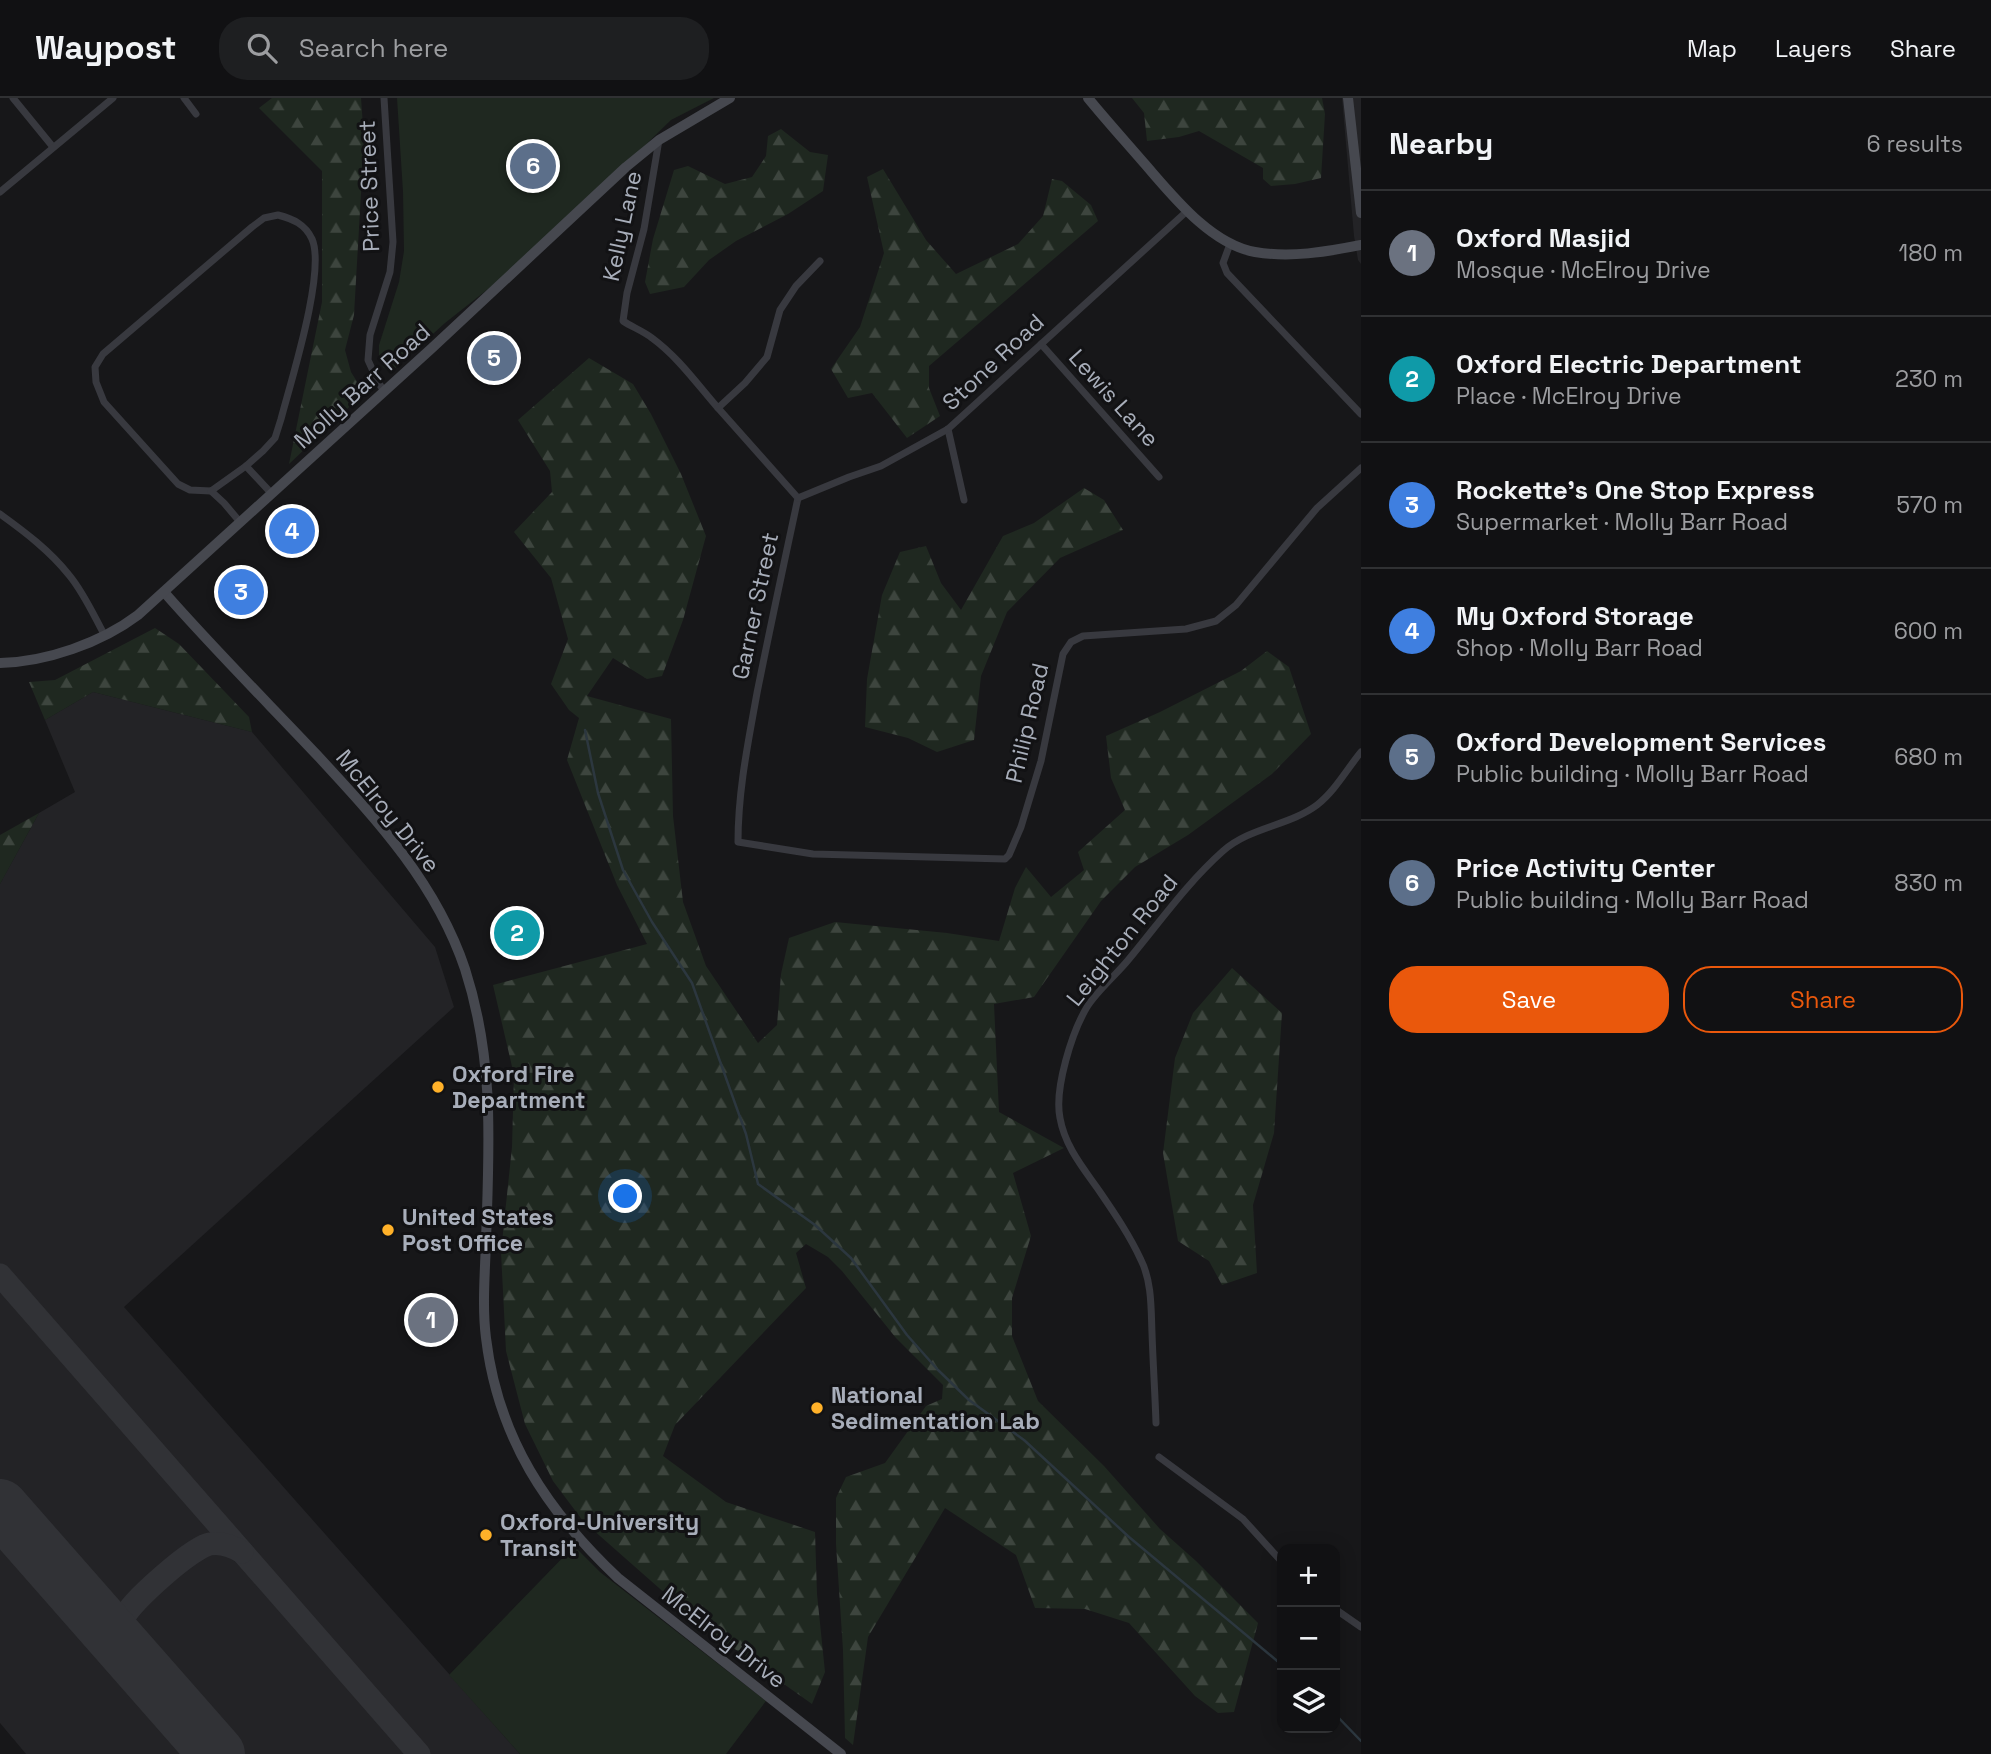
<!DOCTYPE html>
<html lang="en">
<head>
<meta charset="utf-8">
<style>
  :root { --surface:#111113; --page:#1e1f21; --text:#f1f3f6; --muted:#9c9da0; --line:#303133; --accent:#ea580c }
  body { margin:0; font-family:"Space Grotesk",sans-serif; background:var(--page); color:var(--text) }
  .controls { position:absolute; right:21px; bottom:21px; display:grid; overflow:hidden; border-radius:14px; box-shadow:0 4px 18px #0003 }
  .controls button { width:63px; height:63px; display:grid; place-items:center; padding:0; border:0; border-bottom:2px solid var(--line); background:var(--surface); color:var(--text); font:35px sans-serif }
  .you { position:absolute; left:626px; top:1099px; width:24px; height:24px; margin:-18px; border:5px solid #fff; border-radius:50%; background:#1a73e8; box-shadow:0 0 0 10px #1a73e833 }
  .badge { display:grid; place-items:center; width:46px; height:46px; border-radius:50%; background:var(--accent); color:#fff; font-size:23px; font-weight:700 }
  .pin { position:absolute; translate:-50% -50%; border:4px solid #fff; box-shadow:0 2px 7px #0006 }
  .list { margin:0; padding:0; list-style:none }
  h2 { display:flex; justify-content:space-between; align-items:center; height:91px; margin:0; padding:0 28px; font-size:30px }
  h2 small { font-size:23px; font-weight:400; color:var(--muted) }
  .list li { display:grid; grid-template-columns:46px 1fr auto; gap:21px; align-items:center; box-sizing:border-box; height:126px; padding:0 28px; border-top:2px solid var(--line) }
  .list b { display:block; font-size:26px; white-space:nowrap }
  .list p { margin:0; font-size:23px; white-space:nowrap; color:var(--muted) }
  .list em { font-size:23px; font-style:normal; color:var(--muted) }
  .actions { display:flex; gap:14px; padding:21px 28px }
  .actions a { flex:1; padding:16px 0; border:2px solid var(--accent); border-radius:28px; text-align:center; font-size:24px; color:var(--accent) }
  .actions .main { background:var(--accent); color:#fff }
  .icon { flex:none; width:38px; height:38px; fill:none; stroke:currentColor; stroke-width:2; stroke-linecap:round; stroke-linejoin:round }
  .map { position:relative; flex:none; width:1361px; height:1656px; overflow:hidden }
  header { display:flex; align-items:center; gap:42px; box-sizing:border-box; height:98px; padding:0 35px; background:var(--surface); border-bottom:2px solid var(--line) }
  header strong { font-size:33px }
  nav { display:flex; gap:38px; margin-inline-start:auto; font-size:24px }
  .search { width:490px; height:63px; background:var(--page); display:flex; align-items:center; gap:18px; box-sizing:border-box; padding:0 24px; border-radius:28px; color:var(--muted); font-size:26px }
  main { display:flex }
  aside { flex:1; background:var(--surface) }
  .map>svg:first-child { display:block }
</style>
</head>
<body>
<header>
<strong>Waypost</strong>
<div class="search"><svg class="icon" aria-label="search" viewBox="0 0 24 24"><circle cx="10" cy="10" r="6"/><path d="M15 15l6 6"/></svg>Search here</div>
<nav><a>Map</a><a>Layers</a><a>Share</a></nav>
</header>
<main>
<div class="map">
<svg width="1361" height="1656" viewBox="0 0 1361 1656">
  <defs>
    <pattern id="forest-firs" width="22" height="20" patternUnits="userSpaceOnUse" patternTransform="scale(1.75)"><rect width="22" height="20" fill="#1f2820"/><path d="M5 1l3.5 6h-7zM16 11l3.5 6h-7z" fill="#3d453e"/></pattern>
  </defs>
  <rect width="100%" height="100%" fill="#171719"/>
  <!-- built -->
  <g fill="#232326">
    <path d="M1342 0H1361V166L1358 162 1354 138Z"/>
    <path d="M93 594 252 634 435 849 454 909 124 1209 520 1656H26L0 1625V786L39 715 75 694 45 622Z"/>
  </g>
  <!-- forest -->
  <g fill="url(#forest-firs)">
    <path d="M272 0H361L364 43 354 217 345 252 351 274 364 295 289 366 322 204V73L259 10Z"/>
    <path d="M1132 0H1322L1325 16 1321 80 1295 86 1271 88 1263 81V70L1199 33 1179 39 1147 43 1144 15Z"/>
    <path d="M781 31 810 54 828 57 823 93 788 116 736 143 709 162 684 189 650 196 645 184 653 141 674 72 688 68 725 86 752 79 766 58 768 38Z"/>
    <path d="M883 71 926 142 956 176 1018 146 1043 118 1052 81 1062 83 1091 107 1098 123 929 268V290L940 318 907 340 872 295 848 300 831 271 860 229 884 155 867 79Z"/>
    <path d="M589 260 633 286 651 316 681 376 706 438 683 522 662 578 647 581 613 560 587 598 671 621 673 718 683 804 706 868 758 945 777 927 781 876 789 840 835 824 947 835 999 843 1015 790 1026 769 1051 799 1084 772 1078 754 1125 712 1111 680 1106 638 1160 614 1241 573 1267 553 1289 569 1311 636 1272 676 1188 737 1135 769 1101 803 1034 899 994 906 999 1014 1064 1050 1013 1075 1031 1138 1012 1200V1238L1038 1303 1104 1368 1160 1431 1196 1463 1258 1525 1234 1614 1218 1615 1195 1598 1129 1525 1085 1511 1035 1510 1016 1457 945 1410 868 1539 853 1647 845 1640 843 1552 836 1446V1400L846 1379 885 1365 926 1308 942 1301 943 1287 896 1240 842 1173 828 1159 806 1146 796 1155 806 1190 675 1327 663 1358 726 1404 815 1434 817 1496 825 1574 812 1606 701 1527 583 1423 553 1383 525 1326 506 1253 501 1154 512 1049 514 977 493 887 647 846 617 787 567 662 579 620 569 612 551 586 568 541 551 480 514 434 552 394 550 373 518 322Z"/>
    <path d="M1084 390 1104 402 1123 432 1060 460 1007 514 981 578 974 642 937 654 908 640 865 629 867 581 882 497 900 454 926 448 941 485 961 512 1003 438 1034 425Z"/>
    <path d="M155 530 179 546 249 619 252 634 93 594 45 622 29 584 55 582Z"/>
    <path d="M39 715 0 786V737Z"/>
    <path d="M1232 870 1282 915 1274 1035 1253 1107 1257 1175 1222 1187 1209 1163 1178 1143 1163 1055 1175 960 1193 915Z"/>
  </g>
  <!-- green -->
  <g fill="#1f2820">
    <path d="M397 0H714L671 22 540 150 445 225 390 275 383 269 379 259V247L399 184 404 153 403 94Z"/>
    <path d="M574 1448 600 1474 766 1603 726 1656H520L449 1577Z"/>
  </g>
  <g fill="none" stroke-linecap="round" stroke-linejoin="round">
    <!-- stream -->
    <g stroke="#2c373f" stroke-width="2.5">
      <path d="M585 632 598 695 623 772 652 824 692 885 746 1036 758 1086 815 1127 851 1160 907 1237 938 1272 969 1302 1024 1342 1129 1439 1282 1567"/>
      <path d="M1335 1616 1361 1643"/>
    </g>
    <!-- taxiway -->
    <g stroke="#313236" stroke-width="23">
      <path d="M0 1177 419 1656"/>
      <path d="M133 1561C125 1548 118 1535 124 1520 130 1504 194 1448 210 1446 222 1444 232 1448 242 1454"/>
    </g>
    <!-- runway -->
    <path stroke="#313236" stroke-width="56" d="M0 1409 217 1656"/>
    <!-- street -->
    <g stroke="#38393f" stroke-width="7">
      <path d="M13 0 53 49"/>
      <path d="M184 0 196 16"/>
      <path d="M384 0 393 144 390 174 370 237 368 262 378 284 384 293"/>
      <path d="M659 42 644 131 627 195 623 223C632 229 643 233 652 240 678 259 697 286 718 310L745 285 767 259 780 212 796 188 820 163"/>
      <path d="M0 94 113 0"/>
      <path d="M278 117C293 121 305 126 312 141 326 173 291 283 281 321L275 340 263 353 246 368 211 393 190 392 178 386 104 304 96 284 95 269 103 256 252 129 264 120Z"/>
      <path d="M1230 146 1223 165 1227 175 1361 316"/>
      <path d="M1041 246 1159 379"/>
      <path d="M718 310 798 400C784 465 770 530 757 595 748 645 738 693 738 744L813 756 1005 761 1009 757 1021 729 1041 663 1063 556 1071 544 1083 538 1186 531 1216 523 1236 507 1317 410 1361 370"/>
      <path d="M948 331 964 402"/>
      <path d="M246 368 272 396"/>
      <path d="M211 393 224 405 240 424"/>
      <path d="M798 400 849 379 881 368 948 331 1186 114"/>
      <path d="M0 416C25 434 50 453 69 477 84 495 94 518 105 538"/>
      <path d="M1156 1325C1155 1295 1153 1265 1152 1235 1151 1211 1152 1184 1141 1162 1130 1138 1115 1116 1100 1094 1084 1071 1065 1049 1060 1020 1054 991 1072 934 1087 909 1097 893 1117 876 1129 861 1159 825 1187 785 1223 753 1250 729 1289 728 1317 707 1335 693 1347 671 1361 654"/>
      <path d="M1159 1359 1243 1421 1282 1464"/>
      <path d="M1335 1511 1361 1529"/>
    </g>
    <!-- secondary -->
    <g stroke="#46484f" stroke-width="10">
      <path d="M1088 0C1106 22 1125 43 1144 65 1172 97 1210 146 1255 154 1290 160 1326 154 1361 147"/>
      <path d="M1348 0 1361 115"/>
      <path d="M164 494C213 550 266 603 317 657 377 722 436 785 465 871 495 964 489 1048 486 1143 485 1175 482 1208 486 1240 498 1340 547 1413 618 1480L841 1656"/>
      <path d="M0 565C46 564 101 545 138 517L432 250 626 69 659 42 730 0"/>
    </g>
  </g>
  <!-- markers -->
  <g fill="#ffb129" stroke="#121214" stroke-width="2.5">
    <circle cx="438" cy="989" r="7"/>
    <circle cx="388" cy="1132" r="7"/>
    <circle cx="817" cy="1310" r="7"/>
    <circle cx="486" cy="1437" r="7"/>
  </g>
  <g text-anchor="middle" stroke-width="6" stroke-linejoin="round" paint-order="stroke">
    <!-- street labels -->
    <g font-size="23" fill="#a8aeba" stroke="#121214">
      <text transform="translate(369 88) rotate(-92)" y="8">Price Street</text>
      <text transform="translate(622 128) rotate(-78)" y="8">Kelly Lane</text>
      <text transform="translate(993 264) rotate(-43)" y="8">Stone Road</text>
      <text transform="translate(362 288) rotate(-42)" y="8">Molly Barr Road</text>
      <text transform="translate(1114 300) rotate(48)" y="8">Lewis Lane</text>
      <text transform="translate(755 508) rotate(-78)" y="8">Garner Street</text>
      <text transform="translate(1027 625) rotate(-77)" y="8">Philip Road</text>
      <text transform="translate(388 713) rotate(51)" y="8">McElroy Drive</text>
      <text transform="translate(1122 842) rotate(-51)" y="8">Leighton Road</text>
      <text transform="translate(724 1539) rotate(38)" y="8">McElroy Drive</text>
    </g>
    <!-- poi labels -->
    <g font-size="23" font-weight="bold" fill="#a8aeba" stroke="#121214" text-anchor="start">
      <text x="452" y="984">Oxford Fire<tspan x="452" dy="26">Department</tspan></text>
      <text x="402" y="1127">United States<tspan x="402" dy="26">Post Office</tspan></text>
      <text x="831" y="1305">National<tspan x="831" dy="26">Sedimentation Lab</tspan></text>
      <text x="500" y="1432">Oxford-University<tspan x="500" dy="26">Transit</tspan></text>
    </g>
  </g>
</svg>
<div class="controls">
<button>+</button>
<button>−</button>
<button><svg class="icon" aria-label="layers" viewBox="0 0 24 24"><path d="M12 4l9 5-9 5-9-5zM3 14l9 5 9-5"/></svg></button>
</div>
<div class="you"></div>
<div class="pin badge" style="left:431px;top:1222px;background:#6b7280">1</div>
<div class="pin badge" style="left:517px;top:835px;background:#0f9aa8">2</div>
<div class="pin badge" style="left:241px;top:494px;background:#3f7fe0">3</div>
<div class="pin badge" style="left:292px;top:433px;background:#3f7fe0">4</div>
<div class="pin badge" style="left:494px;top:260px;background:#5c6f8a">5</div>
<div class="pin badge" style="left:533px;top:68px;background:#5c6f8a">6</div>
</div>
<aside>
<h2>Nearby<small>6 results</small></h2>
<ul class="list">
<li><span class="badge" style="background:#6b7280">1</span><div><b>Oxford Masjid</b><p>Mosque · McElroy Drive</p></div><em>180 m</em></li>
<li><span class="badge" style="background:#0f9aa8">2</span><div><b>Oxford Electric Department</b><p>Place · McElroy Drive</p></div><em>230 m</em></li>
<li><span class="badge" style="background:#3f7fe0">3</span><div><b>Rockette's One Stop Express</b><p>Supermarket · Molly Barr Road</p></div><em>570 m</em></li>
<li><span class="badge" style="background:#3f7fe0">4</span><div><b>My Oxford Storage</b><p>Shop · Molly Barr Road</p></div><em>600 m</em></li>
<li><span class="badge" style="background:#5c6f8a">5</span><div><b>Oxford Development Services</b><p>Public building · Molly Barr Road</p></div><em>680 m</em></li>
<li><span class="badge" style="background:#5c6f8a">6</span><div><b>Price Activity Center</b><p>Public building · Molly Barr Road</p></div><em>830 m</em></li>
</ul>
<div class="actions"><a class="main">Save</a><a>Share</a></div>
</aside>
</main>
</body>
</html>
